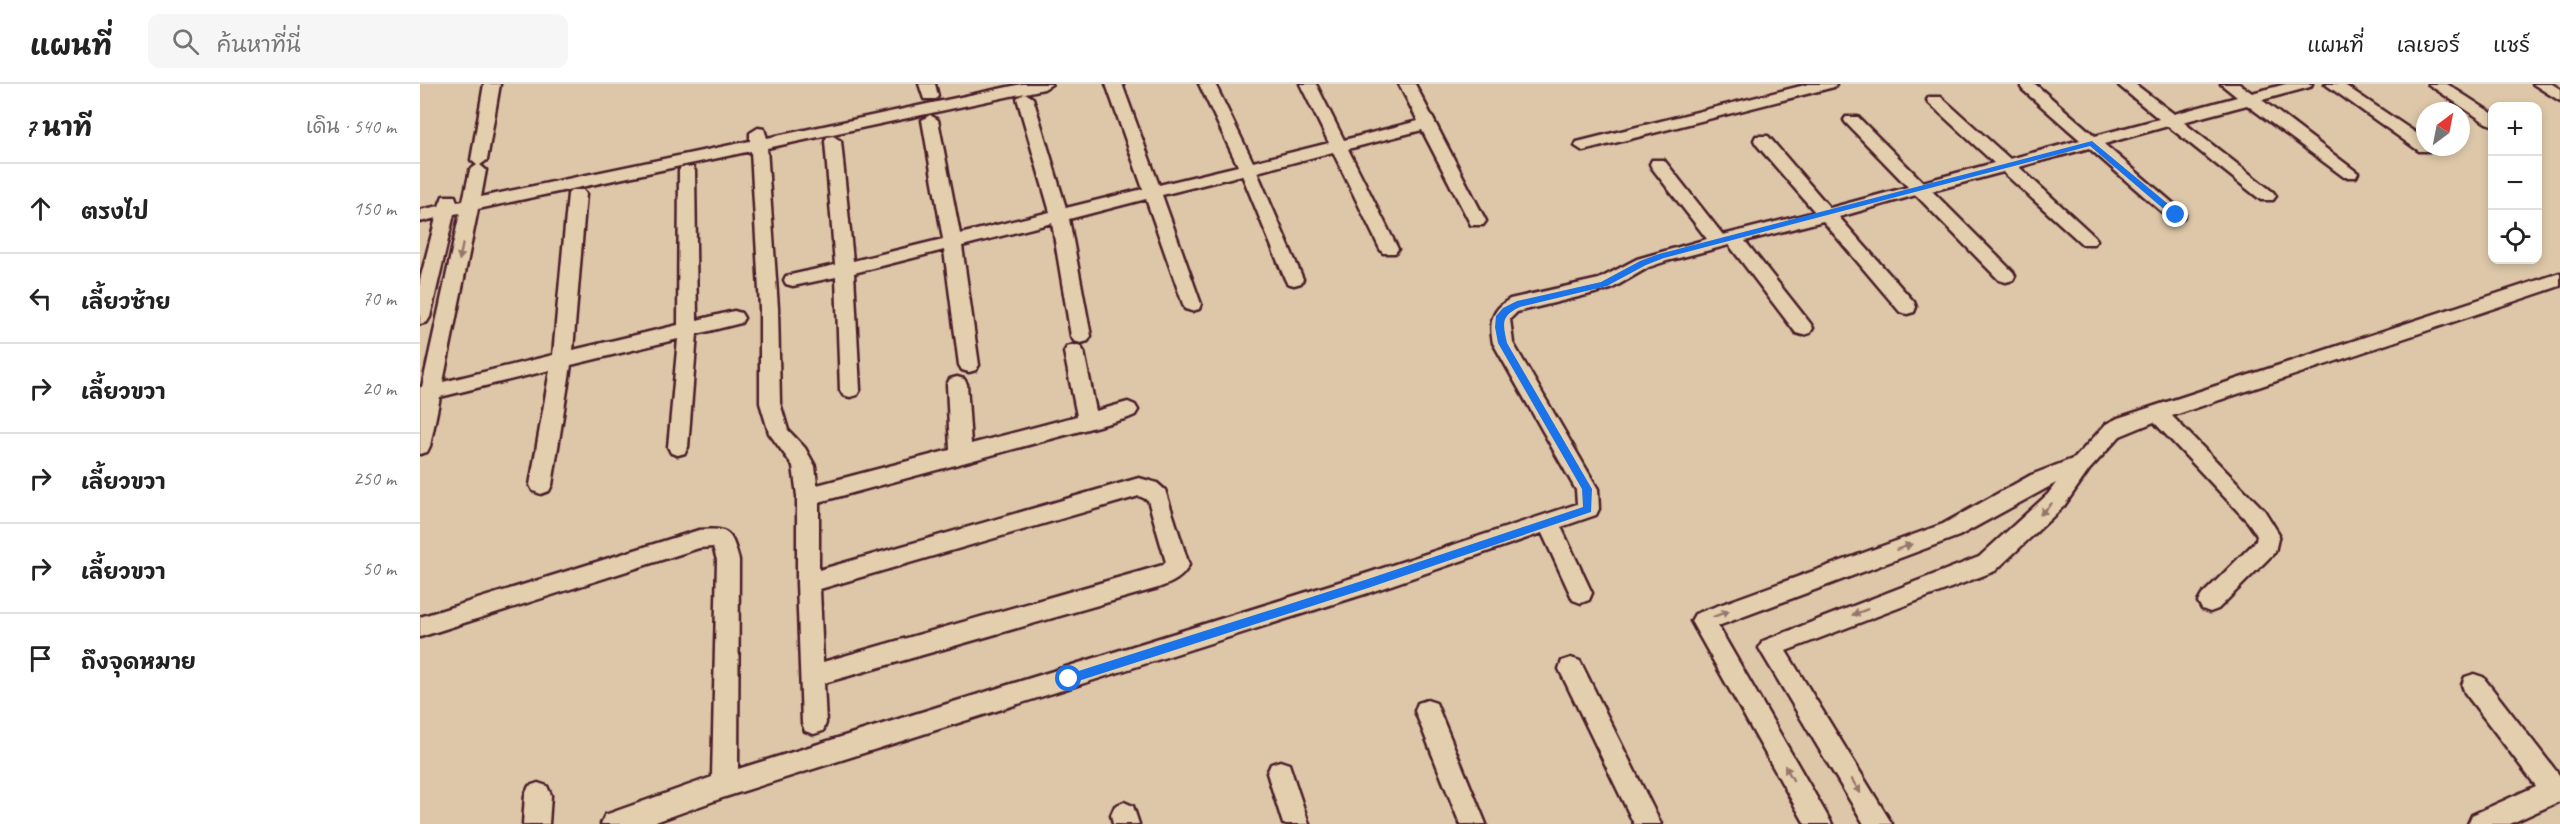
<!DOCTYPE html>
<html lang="th">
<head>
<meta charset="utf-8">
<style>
  :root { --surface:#fff; --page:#f6f6f6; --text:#222; --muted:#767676; --line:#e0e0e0 }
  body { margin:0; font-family:Caveat,"Playpen Sans Thai",sans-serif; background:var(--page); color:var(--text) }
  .controls { position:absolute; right:18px; top:18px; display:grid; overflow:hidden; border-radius:12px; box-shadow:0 3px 9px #0003 }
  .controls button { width:54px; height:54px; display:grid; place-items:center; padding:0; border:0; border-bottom:2px solid var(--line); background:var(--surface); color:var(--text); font:30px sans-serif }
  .compass { position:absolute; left:1996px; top:18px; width:54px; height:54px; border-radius:50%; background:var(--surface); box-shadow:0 3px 9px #0003; rotate:32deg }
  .stop { position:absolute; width:18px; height:18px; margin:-14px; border:4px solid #1a73e8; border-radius:50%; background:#fff }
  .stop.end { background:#1a73e8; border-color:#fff; box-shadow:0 2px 6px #0008 }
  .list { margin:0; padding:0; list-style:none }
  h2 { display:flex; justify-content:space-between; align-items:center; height:78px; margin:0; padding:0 24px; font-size:26px }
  h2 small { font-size:20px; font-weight:400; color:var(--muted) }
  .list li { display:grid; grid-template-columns:39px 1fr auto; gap:18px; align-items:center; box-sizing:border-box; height:90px; padding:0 24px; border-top:2px solid var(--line) }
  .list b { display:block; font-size:22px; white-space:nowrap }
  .list em { font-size:20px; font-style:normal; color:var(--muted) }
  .icon { flex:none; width:33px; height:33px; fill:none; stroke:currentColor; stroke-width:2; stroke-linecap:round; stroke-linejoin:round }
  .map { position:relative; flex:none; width:2140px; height:740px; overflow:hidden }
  header { display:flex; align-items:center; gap:36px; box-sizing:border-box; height:84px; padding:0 30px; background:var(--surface); border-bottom:2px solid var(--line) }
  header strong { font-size:28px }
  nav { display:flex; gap:33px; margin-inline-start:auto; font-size:21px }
  .search { width:420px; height:54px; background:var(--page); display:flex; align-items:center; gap:15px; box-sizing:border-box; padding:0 21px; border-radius:12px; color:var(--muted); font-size:22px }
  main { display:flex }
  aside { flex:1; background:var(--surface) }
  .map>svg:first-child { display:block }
</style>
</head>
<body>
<header>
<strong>แผนที่</strong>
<div class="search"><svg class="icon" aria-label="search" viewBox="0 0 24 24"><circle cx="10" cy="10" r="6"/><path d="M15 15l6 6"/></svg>ค้นหาที่นี่</div>
<nav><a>แผนที่</a><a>เลเยอร์</a><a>แชร์</a></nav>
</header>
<main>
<aside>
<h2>7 นาที<small>เดิน · 540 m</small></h2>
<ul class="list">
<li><svg class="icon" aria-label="ahead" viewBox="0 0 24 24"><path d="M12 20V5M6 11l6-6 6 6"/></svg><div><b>ตรงไป</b></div><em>150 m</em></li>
<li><svg class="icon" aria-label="left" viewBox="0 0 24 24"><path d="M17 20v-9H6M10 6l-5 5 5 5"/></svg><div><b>เลี้ยวซ้าย</b></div><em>70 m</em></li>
<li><svg class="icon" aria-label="right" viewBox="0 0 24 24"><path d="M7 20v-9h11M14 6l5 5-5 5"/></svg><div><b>เลี้ยวขวา</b></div><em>20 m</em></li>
<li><svg class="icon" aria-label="right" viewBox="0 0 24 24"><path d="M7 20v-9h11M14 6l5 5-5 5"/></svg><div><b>เลี้ยวขวา</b></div><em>250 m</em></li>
<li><svg class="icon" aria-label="right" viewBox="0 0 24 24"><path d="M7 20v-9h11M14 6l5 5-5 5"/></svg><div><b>เลี้ยวขวา</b></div><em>50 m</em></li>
<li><svg class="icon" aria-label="arrive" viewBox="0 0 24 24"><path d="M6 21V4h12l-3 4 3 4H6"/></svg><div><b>ถึงจุดหมาย</b></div></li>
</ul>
</aside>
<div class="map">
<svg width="2140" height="740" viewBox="0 0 2140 740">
  <rect width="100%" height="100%" fill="#ddc7a8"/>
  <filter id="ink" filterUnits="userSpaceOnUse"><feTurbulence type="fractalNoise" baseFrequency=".0167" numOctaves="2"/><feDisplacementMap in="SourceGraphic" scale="12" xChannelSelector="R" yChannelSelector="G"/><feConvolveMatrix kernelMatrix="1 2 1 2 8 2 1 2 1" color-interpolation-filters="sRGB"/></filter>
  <g filter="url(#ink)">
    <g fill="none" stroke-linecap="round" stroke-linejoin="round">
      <!-- minor casing -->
      <g stroke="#4a1f2b" stroke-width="5">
        <g id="minor">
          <path d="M64 0H80L67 76 60 81 66 86 61 113 330 57V49L338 44 344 45 347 54 602 0H632L624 5 347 64 358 224 360 319 368 346 385 364 395 382 397 401 530 366 527 300 530 295 537 293 544 295 547 300 551 360 657 332 644 268 647 263 654 261 661 263 664 268 676 327 708 318 715 321 718 326 715 331 708 334 399 418V486L719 394 737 399 745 406 769 481C763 494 752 499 738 504L404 599 406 639 403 647 394 650 385 647 382 639 377 499V412L373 382 349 349 340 319V224L331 67 58 125 23 298 133 271 148 110 151 106H163L166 110 153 266 258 241 259 87 261 83H273L275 87 277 236 314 227 321 229 324 234 321 239 277 250 268 363 265 369 258 371 251 369 248 363 258 255 151 281 132 401 129 407 121 410 113 407 110 401 130 286 20 313 10 362 7 368 0 370V303H2L40 129 34 130 10 233 7 238 0 240V196L16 134 0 138V126L19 122 23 112H35L37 118 43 117 50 86 57 81 51 76ZM719 412 728 416 746 478 743 481 403 578 400 505Z"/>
          <path d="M499 0H515L518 12 516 15H504Z"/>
          <path d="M686 0H702L739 101 818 82 779 0H795L833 78 909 59 880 0H896L924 56 998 37 979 0H995L1066 137 1063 141H1051L1002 46 928 65 978 165 975 169H963L960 165 913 68 837 88 883 195 881 199 874 201 867 199 865 195 822 91 742 111 781 220 779 225 772 227 765 225 763 220 726 115 649 135 671 252 668 257 661 259 654 257 651 252 632 139 542 162 559 281 556 286 549 288 542 286 539 281 524 166 434 189 440 306 437 311 430 313 423 311 420 306 416 193 373 202 366 200 364 196 366 192 415 181 405 57 407 53 413 52 421 57 433 177 523 155 502 36 510 31 518 36 540 150 630 128 597 14 605 9 613 14 646 124 723 105Z"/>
          <path d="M1389 0H1416L1414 3 1163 67 1155 62 1157 58Z"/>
          <path d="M1603 0H1615L1675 52 1739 35 1697 0H1715L1754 30 1817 13 1801 0H1819L1832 9 1866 0H1892L1890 3 1842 16 1938 89 1936 93H1924L1827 21 1763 38 1853 108 1856 112 1853 116H1841L1748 42 1684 60 1762 127 1765 131 1762 135H1750L1669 64 1599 83 1674 152 1677 156 1674 160H1662L1583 88 1512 107 1593 188 1595 192 1593 196 1586 198 1579 196 1496 111 1419 133 1494 218 1496 223 1494 228 1487 230 1480 228 1403 137 1325 157 1390 239 1393 244 1390 249 1383 251 1376 249 1309 161 1247 177 1229 183 1191 205 1097 228 1090 235 1093 259 1178 405 1179 425 1176 431 1141 443 1172 509 1169 516 1161 519 1153 516 1122 449 948 509 305 713 230 740H181L185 731 292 693 297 476 293 463 279 464 0 553V533L279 446C309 444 311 447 319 476L318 685 948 489 1157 420 1156 406 1073 259C1069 239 1071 226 1090 215L1179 195 1217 175 1287 155 1232 84 1230 80 1232 76H1244L1303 151 1395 128 1336 60 1334 56 1336 52H1348L1410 124 1488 103 1426 39 1424 36 1426 33H1438L1503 98 1574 79 1509 19 1507 16 1509 13H1521L1590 75 1660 56 1603 6 1601 3Z"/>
          <path d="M1905 0H1923L2005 55V63H2013L2011 67H1999Z"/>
          <path d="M2008 0H2027L2072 29V41L2066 39Z"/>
          <path d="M2113 0H2132L2140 5V17Z"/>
          <path d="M2140 189V202L1752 332 1844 426 1859 450 1855 468 1798 525 1790 528 1782 525 1778 518 1782 511 1836 457 1837 451 1828 438 1734 338 1700 352 1669 386 1644 422 1575 487 1366 567 1472 740H1444L1343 571 1339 564 1343 557 1559 473 1628 410 1636 399 1539 452 1298 542 1412 740H1385L1271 537 1275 530 1523 440 1611 391 1655 374 1686 340 1698 334Z"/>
          <path d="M1151 574 1160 577 1241 740H1214L1139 585 1142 577Z"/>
          <path d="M2054 590 2063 593 2140 692V717L2090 740H2048L2052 731 2116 702 2045 609 2042 601 2045 593Z"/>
          <path d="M1007 616 1016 619 1066 740H1040L995 627 998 619Z"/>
          <path d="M860 677 869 680 889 740H863L847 689 851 680Z"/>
          <path d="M118 699 127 702 131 711 129 740H103L105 711 109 702Z"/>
          <path d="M704 718 713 722 719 740H693L691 731 695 722Z"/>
        </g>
      </g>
      <!-- minor -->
      <use href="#minor" fill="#e3cead" fill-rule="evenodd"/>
    </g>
    <!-- one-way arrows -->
    <defs><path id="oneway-solid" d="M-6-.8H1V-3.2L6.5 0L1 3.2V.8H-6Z" transform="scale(1.5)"/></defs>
    <g fill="#96766c">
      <use href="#oneway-solid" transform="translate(41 168) rotate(102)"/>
      <use href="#oneway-solid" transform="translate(1626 425) rotate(136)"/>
      <use href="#oneway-solid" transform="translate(1484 463) rotate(-20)"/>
      <use href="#oneway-solid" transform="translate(1440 528) rotate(159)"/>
      <use href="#oneway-solid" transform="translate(1301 530) rotate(-20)"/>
      <use href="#oneway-solid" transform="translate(1369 689) rotate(-120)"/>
      <use href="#oneway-solid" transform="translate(1436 702) rotate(58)"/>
    </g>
  </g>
  <!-- route -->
  <path fill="#1a73e8" d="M1672 57 1759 129V133H1753L1670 62 1244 174 1226 181 1187 202 1100 223C1080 232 1083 240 1087 259L1172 405 1171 428 948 504 649 600 645 598V591L649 590 948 495 1163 423 1162 405 1078 259 1075 243 1076 232 1083 224 1097 217 1181 198 1220 177 1239 170Z"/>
</svg>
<div class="controls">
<button>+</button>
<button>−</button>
<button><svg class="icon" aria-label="locate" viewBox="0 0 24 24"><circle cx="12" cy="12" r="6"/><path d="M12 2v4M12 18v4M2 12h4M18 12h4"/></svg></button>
</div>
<svg class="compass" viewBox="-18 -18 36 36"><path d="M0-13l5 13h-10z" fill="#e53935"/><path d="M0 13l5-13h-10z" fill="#767676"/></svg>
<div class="stop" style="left:649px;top:595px"></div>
<div class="stop end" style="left:1756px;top:131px"></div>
</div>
</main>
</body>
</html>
